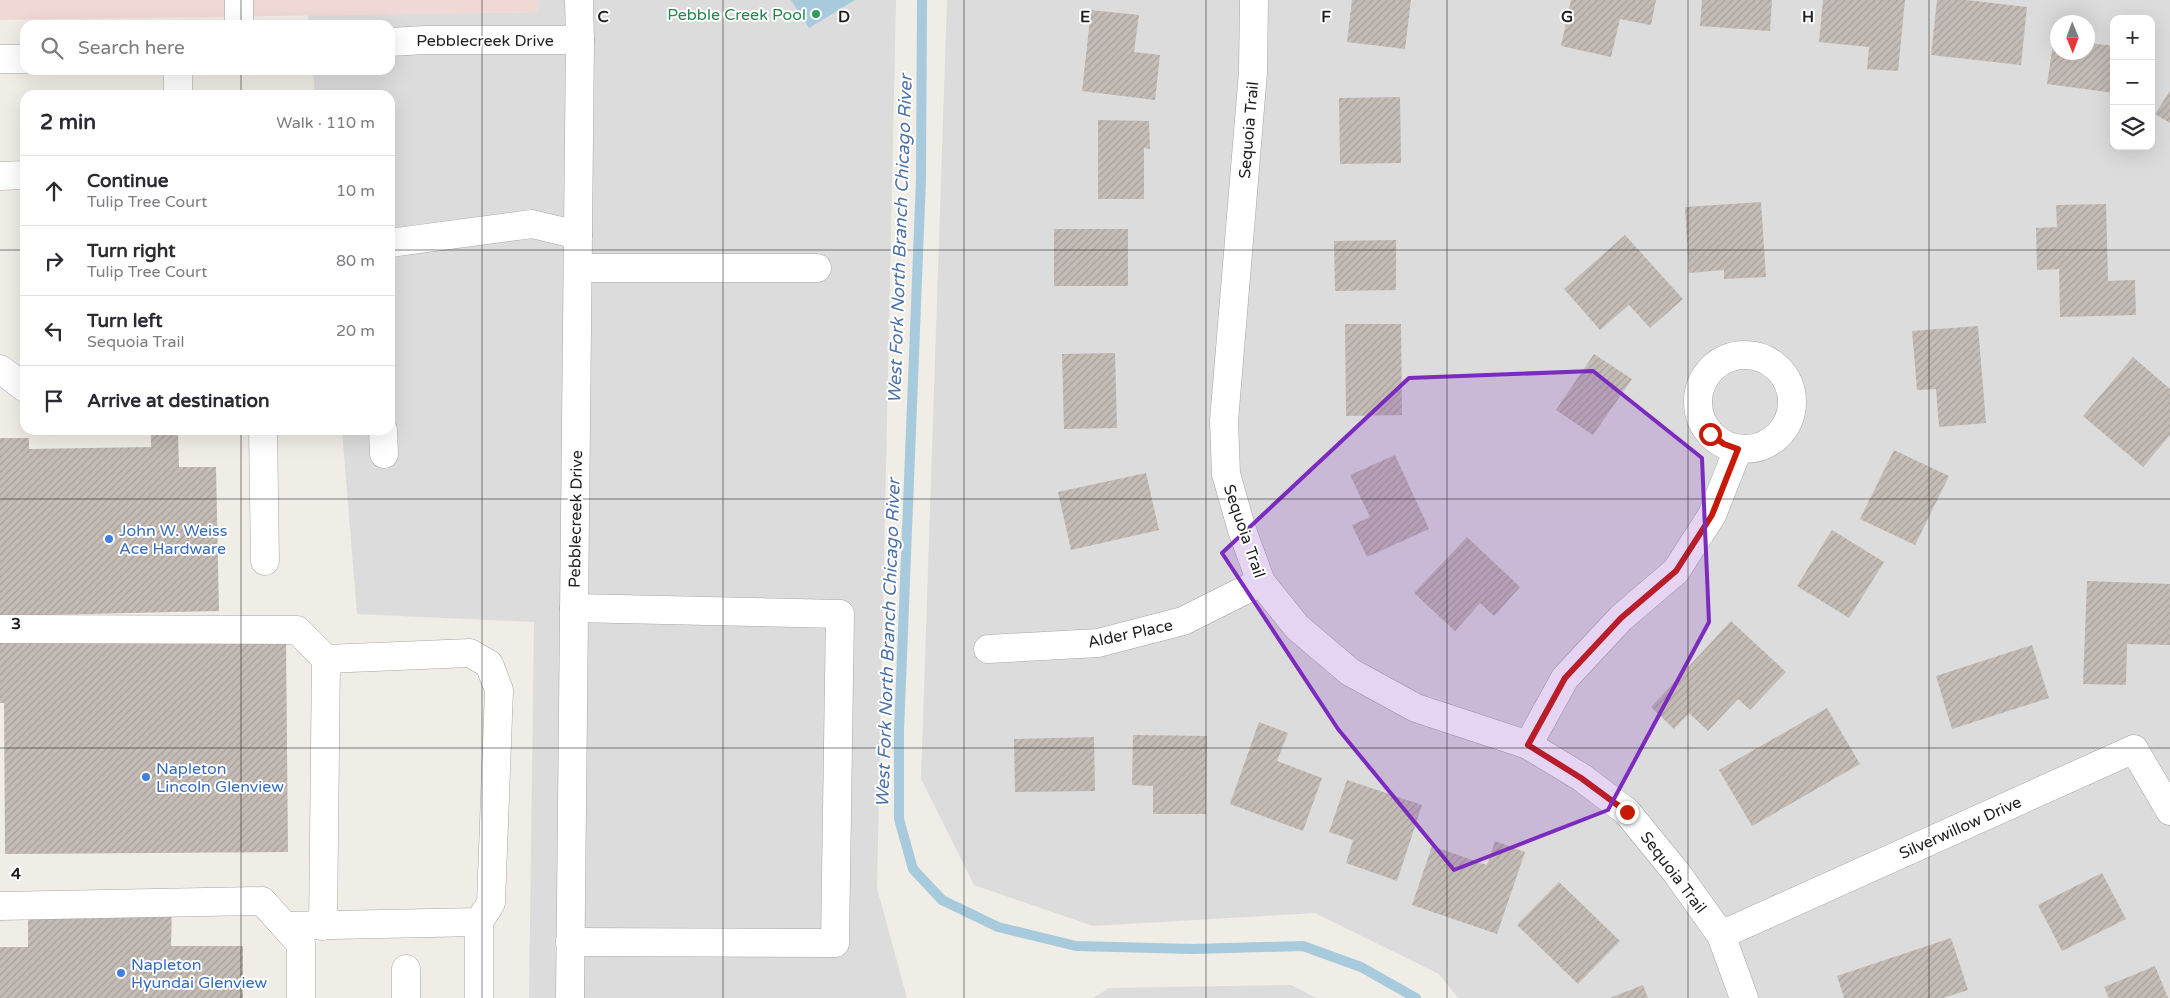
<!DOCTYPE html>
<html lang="en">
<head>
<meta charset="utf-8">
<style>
  :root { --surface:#fff; --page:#f7f7f7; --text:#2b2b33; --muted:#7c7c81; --line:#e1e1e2 }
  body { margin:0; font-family:"Varela Round",sans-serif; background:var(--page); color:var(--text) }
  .controls { position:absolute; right:15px; top:15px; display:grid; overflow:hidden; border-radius:10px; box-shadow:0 5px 20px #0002 }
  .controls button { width:45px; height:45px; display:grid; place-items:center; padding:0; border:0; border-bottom:1px solid var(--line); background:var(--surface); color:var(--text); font:25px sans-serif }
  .compass { position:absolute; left:2050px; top:15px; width:45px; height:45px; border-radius:50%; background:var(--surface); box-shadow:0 5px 20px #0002; rotate:179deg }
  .stop { position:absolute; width:15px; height:15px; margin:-11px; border:4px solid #c81906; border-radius:50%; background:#fff }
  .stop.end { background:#c81906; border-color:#fff; box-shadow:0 1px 5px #0008 }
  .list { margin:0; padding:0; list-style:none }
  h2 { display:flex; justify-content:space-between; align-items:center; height:65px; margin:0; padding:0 20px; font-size:21px }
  h2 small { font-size:16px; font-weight:400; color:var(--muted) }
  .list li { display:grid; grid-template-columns:32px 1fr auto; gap:15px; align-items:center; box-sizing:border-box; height:70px; padding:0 20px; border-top:1px solid var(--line) }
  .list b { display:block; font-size:19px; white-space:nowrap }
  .list p { margin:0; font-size:16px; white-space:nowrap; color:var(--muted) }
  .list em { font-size:16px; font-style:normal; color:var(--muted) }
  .icon { flex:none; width:28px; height:28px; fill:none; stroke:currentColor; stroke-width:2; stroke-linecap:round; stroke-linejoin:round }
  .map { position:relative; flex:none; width:2170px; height:998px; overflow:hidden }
  .search { position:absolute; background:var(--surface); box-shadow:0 5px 20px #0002; left:20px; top:20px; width:375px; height:55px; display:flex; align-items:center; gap:12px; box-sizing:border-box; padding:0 18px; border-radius:15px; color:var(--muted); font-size:19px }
  .panel { position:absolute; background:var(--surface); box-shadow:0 5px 20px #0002; left:20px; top:90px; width:375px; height:345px; border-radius:15px }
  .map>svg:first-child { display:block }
</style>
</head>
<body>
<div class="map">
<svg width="2170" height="998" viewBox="0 0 2170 998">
  <defs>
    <pattern id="building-hatch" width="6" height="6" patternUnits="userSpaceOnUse" patternTransform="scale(1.25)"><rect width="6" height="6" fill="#c4bcb5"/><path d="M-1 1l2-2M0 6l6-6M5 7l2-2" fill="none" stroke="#a8a19b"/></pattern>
  </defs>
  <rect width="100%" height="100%" fill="#efede5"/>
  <!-- residential -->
  <g fill="#dddcdc" fill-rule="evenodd">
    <path d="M538 0H896L877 888 907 998H529L534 622 357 614 342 430H390V95H315L313 70H390V25H309L308 15 538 12Z"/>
    <path d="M947 0H2170V998H1458L1439 974 1315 913 1093 926 974 885 921 779ZM2114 19H2151V146H2114ZM2058 22H2088V52H2058Z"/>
    <path d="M1291 985 1316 998H1093L1109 988Z"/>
  </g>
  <!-- commercial -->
  <path fill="#f0d9d5" d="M0 0H538V12L0 20Z"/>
  <!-- water -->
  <path fill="#a7cadc" d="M791 0H855L809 28Z"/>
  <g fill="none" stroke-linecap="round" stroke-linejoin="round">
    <!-- stream -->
    <path stroke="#a7cadc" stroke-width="10" d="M922 0 921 179 899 731V819L913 869 942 900 998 927 1076 946 1193 949 1303 946 1361 967 1416 998"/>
  </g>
  <!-- building -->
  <g fill="url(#building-hatch)">
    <path d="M1352 0H1411L1405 49 1347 42Z"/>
    <path d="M1571 0H1656L1651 25 1620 19 1611 57 1561 46Z"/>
    <path d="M1702 0H1772L1770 31 1700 26Z"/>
    <path d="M1823 0H1905L1898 71 1867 69 1869 47 1819 42Z"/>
    <path d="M1937 0H1966L2027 7 2021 65 1931 55Z"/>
    <path d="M1091 10 1139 15 1134 52 1160 55 1155 100 1082 91Z"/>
    <path d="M2054 38H2058V52H2088V43L2114 46V93L2047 84Z"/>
    <path d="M2170 91V123L2155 114Z"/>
    <path d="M1400 97 1401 163 1340 164 1339 98Z"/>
    <path d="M1098 120 1149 121 1150 149 1144 148V199H1098Z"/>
    <path d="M1761 202 1766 277 1724 279V270L1689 273 1685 207Z"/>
    <path d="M2106 204 2108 281 2135 280 2136 315 2060 317 2059 269 2037 270 2036 228 2057 227 2056 205Z"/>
    <rect x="1054" y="229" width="74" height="57"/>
    <path d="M1625 235 1683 299 1650 328 1629 305 1600 330 1564 289Z"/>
    <path d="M1396 240V290L1335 291 1334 241Z"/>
    <path d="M1345 324H1401L1402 415 1346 416Z"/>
    <path d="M1978 326 1986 423 1939 427 1936 389 1917 390 1912 331Z"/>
    <path d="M1115 353 1117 428 1064 429 1062 354Z"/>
    <path d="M1594 354 1632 379 1593 435 1556 410Z"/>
    <path d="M2133 357 2170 389V435L2143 467 2083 416Z"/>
    <path d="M178 434 179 467H216L219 611 0 616V438H29V449L151 447V435Z"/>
    <path d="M1894 450 1949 476 1915 545 1860 519Z"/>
    <path d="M1395 455 1429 529 1367 557 1352 525 1370 517 1350 475Z"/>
    <path d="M1146 473 1159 530 1071 550 1058 492Z"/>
    <path d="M1832 530 1884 562 1849 618 1797 586Z"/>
    <path d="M1467 537 1520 587 1494 616 1480 603 1455 631 1414 593Z"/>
    <path d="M2087 581 2170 584V645L2127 644 2126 685 2083 684Z"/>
    <path d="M1731 621 1786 672 1750 710 1738 699 1708 731 1689 713 1674 729 1651 707Z"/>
    <path d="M286 637 288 852 5 854 4 703H0V639Z"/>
    <path d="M2032 645 2049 698 1952 729 1936 676Z"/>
    <path d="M1827 708 1860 764 1752 826 1719 770Z"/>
    <path d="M1259 722 1288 733 1277 761 1322 778 1303 831 1230 804Z"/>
    <path d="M1133 735 1207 736 1206 814H1153V786L1132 785Z"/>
    <path d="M1094 737 1095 791 1015 792 1014 739Z"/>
    <path d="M1347 780 1422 805 1397 881 1346 863 1353 840 1329 832Z"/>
    <path d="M1495 841 1525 852 1497 934 1412 905 1432 846 1487 865Z"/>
    <path d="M2102 873 2126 919 2062 951 2038 905Z"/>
    <path d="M1559 882 1620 941 1578 984 1517 925Z"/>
    <path d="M28 907 172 908 171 946H243V998H0V947H28Z"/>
    <path d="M1951 938 1968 990 1943 998H1844L1837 976Z"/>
    <path d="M2155 966 2168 998H2109L2104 987Z"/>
    <path d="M1643 985 1648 998H1610Z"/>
  </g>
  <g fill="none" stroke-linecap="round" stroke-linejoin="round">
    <!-- minor casing -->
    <g stroke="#a6a6a6" stroke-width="29">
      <g id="minor">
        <path d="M1254 0 1253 72 1224 421 1226 474 1242 530 1261 582 1297 627 1350 672 1416 708 1528 745 1581 777 1627 812 1676 872 1721 935 1744 998"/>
        <path d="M239 25V0"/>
        <path d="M390 42 425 40H580"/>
        <path d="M0 59H25"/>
        <path d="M178 70V95"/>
        <path d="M0 176 25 175"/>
        <path d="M390 243 532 224 578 235"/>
        <path d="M578 268H817"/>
        <circle cx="1745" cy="402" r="47"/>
        <path d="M0 369 25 388"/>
        <path d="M263 430 265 561"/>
        <path d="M383 430 384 454"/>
        <path d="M0 629 297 630 326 659 470 653 489 664 499 690 491 903 479 922 285 926"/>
        <path d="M988 649 1098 643 1183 621 1261 582"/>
        <path d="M1528 745 1565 678 1621 618 1676 571 1712 515 1738 449"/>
        <path d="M0 906 262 901 301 944V998"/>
        <path d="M323 926 326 659"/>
        <path d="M1721 935 2134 749 2170 811"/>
        <path d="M570 942 835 943 840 614 574 608"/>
        <path d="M406 969V998"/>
        <path d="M479 998V922"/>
        <path d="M570 998 580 40 579 0"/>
      </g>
    </g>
    <!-- minor -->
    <use href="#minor" stroke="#fff" stroke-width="28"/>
  </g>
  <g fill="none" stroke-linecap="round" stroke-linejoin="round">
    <!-- route -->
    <path stroke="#c81906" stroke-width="6" d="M1627 812 1581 778 1528 745 1565 678 1621 618 1676 571 1712 515 1738 449 1724 444 1710 434"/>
  </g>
  <!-- marked area -->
  <path fill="#7b2cbf" fill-opacity="0.2" stroke="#7b2cbf" stroke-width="4" stroke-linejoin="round" d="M1593 371 1702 458 1709 622 1608 810 1454 870 1338 729 1222 553 1409 378Z"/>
  <!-- grid -->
  <path fill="none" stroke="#1f1f1f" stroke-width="1" stroke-opacity="0.55" d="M241 0V25M482 0V998M723 0V998M964 0V998M1206 0V998M1447 0V998M1688 0V998M1929 0V998M241 70V95M0 250H25M390 250H2170M241 430V998M0 499H2170M0 748H2170"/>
  <!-- markers -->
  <circle fill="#2e9e5b" stroke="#fff" stroke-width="2" cx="816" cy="14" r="5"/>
  <g fill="#3f7fe0" stroke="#fff" stroke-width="2">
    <circle cx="109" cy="539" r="5"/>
    <circle cx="146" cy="777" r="5"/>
    <circle cx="121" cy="973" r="5"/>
  </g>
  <g text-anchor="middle" stroke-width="4" stroke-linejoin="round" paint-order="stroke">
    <!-- leisure labels -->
    <g font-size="16" fill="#27864d" stroke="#fff" text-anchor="end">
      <text x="806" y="20">Pebble Creek Pool</text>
    </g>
    <!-- street labels -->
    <g font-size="16" fill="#1f1f1f" stroke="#fff">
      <text x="485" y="46">Pebblecreek Drive</text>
      <text transform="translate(1248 130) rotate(-85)" y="6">Sequoia Trail</text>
      <text transform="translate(575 519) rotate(-89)" y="6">Pebblecreek Drive</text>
      <text transform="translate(1245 531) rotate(71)" y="6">Sequoia Trail</text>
      <text transform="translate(1130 633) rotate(-12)" y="6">Alder Place</text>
      <text transform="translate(1960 827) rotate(-24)" y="6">Silverwillow Drive</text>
      <text transform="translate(1674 872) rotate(53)" y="6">Sequoia Trail</text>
    </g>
    <!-- shop labels -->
    <g font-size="16" fill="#366cbe" stroke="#fff" text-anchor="start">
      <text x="119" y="536">John W. Weiss<tspan x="119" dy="18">Ace Hardware</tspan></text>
      <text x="156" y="774">Napleton<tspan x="156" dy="18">Lincoln Glenview</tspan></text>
      <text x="131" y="970">Napleton<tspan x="131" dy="18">Hyundai Glenview</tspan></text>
    </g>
    <!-- water labels -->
    <g font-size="18" font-style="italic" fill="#4d73ac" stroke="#fff">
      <text transform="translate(900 239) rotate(-88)" y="6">West Fork North Branch Chicago River</text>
      <text transform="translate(888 643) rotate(-88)" y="6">West Fork North Branch Chicago River</text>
    </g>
  </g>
  <g font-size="16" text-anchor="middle" font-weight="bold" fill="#1f1f1f" stroke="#fff" stroke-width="4" stroke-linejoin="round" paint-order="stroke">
    <text x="603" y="22">C</text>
    <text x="844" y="22">D</text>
    <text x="1085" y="22">E</text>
    <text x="1326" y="22">F</text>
    <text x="1567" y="22">G</text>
    <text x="1808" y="22">H</text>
    <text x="16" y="629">3</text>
    <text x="16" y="879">4</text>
  </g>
</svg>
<div class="controls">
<button>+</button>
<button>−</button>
<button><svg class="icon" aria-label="layers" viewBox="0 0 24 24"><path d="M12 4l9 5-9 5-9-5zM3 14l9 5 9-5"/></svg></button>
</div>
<svg class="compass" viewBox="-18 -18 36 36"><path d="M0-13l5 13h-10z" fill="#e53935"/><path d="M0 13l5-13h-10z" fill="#7c7c81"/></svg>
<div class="stop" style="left:1710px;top:434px"></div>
<div class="stop end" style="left:1627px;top:812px"></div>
<div class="search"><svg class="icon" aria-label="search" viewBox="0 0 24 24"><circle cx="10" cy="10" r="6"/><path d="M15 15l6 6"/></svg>Search here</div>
<section class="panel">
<h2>2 min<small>Walk · 110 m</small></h2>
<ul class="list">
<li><svg class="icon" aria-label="ahead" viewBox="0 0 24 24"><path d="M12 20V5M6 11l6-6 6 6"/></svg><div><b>Continue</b><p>Tulip Tree Court</p></div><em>10 m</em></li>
<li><svg class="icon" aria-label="right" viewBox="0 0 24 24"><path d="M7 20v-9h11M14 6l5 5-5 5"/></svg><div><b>Turn right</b><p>Tulip Tree Court</p></div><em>80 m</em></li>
<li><svg class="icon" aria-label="left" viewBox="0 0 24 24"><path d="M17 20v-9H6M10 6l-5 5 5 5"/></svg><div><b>Turn left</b><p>Sequoia Trail</p></div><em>20 m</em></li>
<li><svg class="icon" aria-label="arrive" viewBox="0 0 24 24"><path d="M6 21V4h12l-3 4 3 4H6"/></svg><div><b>Arrive at destination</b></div></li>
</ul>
</section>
</div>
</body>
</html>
